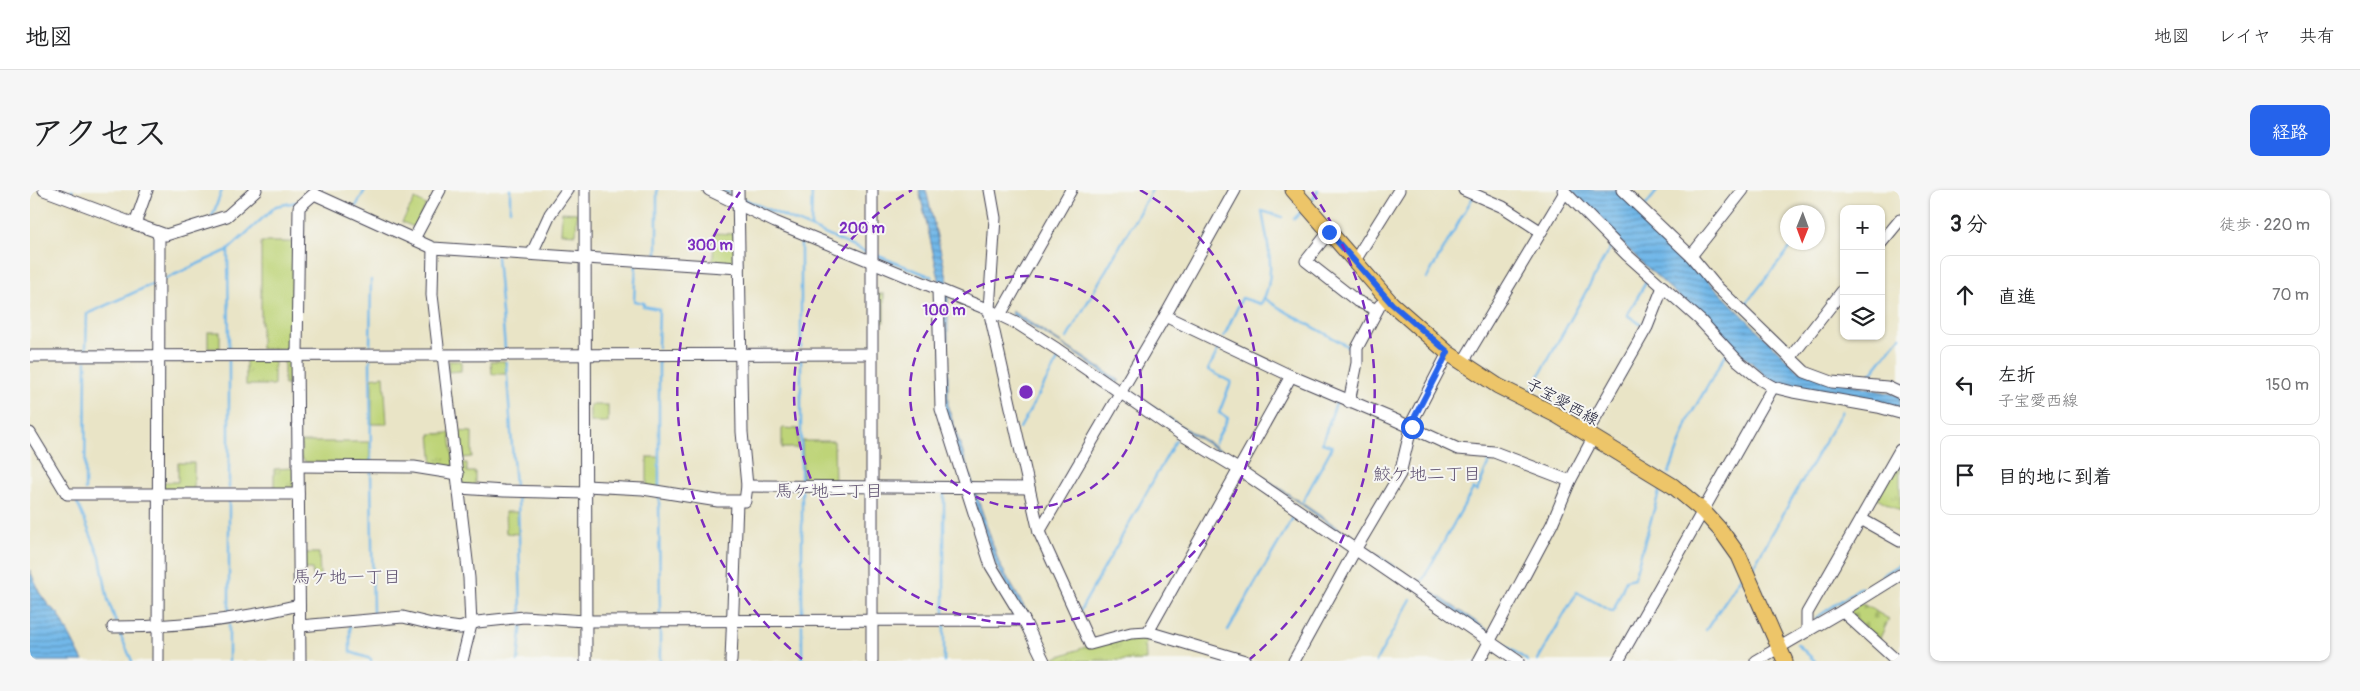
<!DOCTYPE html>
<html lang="ja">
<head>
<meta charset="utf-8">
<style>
  :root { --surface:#fff; --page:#f6f6f6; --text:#202124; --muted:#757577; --line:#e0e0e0; --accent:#2563eb }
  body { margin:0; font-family:Pangolin,"Klee One",sans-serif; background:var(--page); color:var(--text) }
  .controls { position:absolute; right:15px; top:15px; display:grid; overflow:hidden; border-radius:10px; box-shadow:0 1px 4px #0004 }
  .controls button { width:45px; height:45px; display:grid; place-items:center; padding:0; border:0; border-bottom:1px solid var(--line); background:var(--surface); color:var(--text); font:25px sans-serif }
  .compass { position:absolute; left:1750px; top:15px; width:45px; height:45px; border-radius:50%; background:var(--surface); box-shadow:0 1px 4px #0004; rotate:181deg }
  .stop { position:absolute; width:15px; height:15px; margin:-11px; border:4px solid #2563eb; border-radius:50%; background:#fff }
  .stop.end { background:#2563eb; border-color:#fff; box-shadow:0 1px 5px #0008 }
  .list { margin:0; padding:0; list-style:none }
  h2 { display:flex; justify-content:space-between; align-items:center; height:65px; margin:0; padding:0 20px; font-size:21px }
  h2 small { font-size:16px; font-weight:400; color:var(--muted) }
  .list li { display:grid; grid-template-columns:32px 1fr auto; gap:15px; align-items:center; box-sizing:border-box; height:80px; margin:0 10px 10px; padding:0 10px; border:1px solid var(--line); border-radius:10px }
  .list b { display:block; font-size:19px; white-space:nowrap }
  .list p { margin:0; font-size:16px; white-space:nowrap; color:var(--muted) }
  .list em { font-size:16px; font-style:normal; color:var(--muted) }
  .icon { flex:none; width:28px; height:28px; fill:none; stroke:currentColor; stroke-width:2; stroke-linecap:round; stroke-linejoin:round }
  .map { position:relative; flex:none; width:1870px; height:471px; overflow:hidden; border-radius:10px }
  header { display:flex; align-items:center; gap:30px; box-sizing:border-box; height:70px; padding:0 25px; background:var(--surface); border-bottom:1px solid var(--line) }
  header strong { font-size:24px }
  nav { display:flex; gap:28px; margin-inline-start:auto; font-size:18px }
  .intro { display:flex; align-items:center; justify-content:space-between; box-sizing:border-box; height:120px; padding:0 30px }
  h1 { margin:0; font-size:35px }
  .button { padding:12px 22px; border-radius:10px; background:var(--accent); color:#fff; font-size:18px; font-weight:700 }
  main { display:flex; gap:30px; padding:0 30px }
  aside { flex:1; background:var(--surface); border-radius:10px; box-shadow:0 1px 4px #0004 }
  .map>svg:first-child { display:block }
</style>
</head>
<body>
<header>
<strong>地図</strong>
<nav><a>地図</a><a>レイヤ</a><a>共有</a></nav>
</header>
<div class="intro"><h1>アクセス</h1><a class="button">経路</a></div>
<main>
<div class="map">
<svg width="1870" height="471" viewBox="0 0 1870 471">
  <defs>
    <pattern id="grass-tufts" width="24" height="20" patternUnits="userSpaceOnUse" patternTransform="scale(1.25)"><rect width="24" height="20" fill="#bed478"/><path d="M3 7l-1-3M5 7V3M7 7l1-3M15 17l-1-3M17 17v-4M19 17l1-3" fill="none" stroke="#a3b669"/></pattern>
    <pattern id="cemetery-stones" width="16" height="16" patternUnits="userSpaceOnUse" patternTransform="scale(1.25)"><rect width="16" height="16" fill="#bed478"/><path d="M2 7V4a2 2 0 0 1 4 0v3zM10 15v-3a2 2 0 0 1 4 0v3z" fill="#a3b669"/></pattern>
    <pattern id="water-rules" width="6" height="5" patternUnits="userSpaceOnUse" patternTransform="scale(1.25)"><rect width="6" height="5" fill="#72b8e9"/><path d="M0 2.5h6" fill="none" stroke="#5d95be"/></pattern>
  </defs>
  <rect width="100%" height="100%" fill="#f6f6f2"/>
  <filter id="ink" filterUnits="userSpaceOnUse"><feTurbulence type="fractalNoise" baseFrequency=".02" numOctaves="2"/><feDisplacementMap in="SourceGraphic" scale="10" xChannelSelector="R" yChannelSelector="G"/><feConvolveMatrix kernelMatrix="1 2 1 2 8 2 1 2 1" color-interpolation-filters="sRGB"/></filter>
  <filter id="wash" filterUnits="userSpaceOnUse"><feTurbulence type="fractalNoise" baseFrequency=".0096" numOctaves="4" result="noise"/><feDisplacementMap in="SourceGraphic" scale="20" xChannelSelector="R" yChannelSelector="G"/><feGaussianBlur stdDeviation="1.12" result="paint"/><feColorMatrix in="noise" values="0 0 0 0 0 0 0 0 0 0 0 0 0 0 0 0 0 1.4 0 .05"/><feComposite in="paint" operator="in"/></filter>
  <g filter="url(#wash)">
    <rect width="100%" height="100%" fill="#e9e4c6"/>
    <!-- grass -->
    <g fill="url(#grass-tufts)" stroke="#707b5a">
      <rect x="216" y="170" width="28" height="25"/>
      <path d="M420 243 424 278 403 276 400 244Z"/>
      <path d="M1870 269V321L1847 308Z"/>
      <path d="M264 278 265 298 263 300H244V279Z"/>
      <path d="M1115 444 1116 470 1016 471 1061 455Z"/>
    </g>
    <!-- cemetery -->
    <path fill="url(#cemetery-stones)" stroke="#707b5a" d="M1831 413 1859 429 1849 450 1822 425 1821 419Z"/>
    <!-- garden -->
    <g fill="#bed478" stroke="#707b5a">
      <path d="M385 9 396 15 384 37 372 32Z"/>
      <path d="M532 22 547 23 546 44 531 43Z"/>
      <path d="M684 43 705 44V71L701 74 683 73Z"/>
      <path d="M231 52H263V156L260 159H231Z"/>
      <rect x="846" y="104" width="8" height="28"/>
      <rect x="178" y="142" width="12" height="16"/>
      <path d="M254 170H261L264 174V195H254Z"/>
      <path d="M419 171H431V181L418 182Z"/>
      <path d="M461 171H475L476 184H462Z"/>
      <path d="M354 186 357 234H342V188Z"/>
      <rect x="560" y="215" width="18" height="17"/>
      <path d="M752 238 768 239V258H752Z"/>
      <path d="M425 241 442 242V267L433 268 428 265Z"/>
      <path d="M772 251H804L805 293H773Z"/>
      <path d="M271 252H340V273L276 272 271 268Z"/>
      <path d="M617 267H629V298L617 297Z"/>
      <path d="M148 273H164V301L133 299V292H148Z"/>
      <path d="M429 273H437V282H445V297L433 295Z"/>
      <path d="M475 322H487L488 344 476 343Z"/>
      <path d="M273 363H289L290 388H283L282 379H273Z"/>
    </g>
    <!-- water -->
    <g fill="url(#water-rules)" stroke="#4a6d92">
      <path d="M889 0H896L918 92V217L969 373 1019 460 1014 462 965 374 913 218 910 93Z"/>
      <path d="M1540 0H1588L1767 180 1870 206V220L1751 194 1738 188 1609 70Z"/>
      <path d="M982 121 1090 191 1087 193 1033 155 981 124Z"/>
      <path d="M1100 200 1147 233 1207 270H1204L1147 235 1100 202Z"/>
      <path d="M1219 277 1326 350H1322L1219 278Z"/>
      <path d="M1335 356 1458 440 1455 442 1336 359Z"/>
      <path d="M0 380 9 402 19 416 28 423 53 471H0Z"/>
    </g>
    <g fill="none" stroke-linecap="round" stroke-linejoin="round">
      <!-- stream -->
      <g stroke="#72b8e9" stroke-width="2.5">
        <path d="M627 0V69"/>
        <path d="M693 0 701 4"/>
        <path d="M42 5V0"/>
        <path d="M714 9 836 62"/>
        <path d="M1283 9 1288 0"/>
        <path d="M1616 15 1628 0"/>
        <path d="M323 17 325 18 335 0"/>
        <path d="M480 20V0"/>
        <path d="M182 27 192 0"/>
        <path d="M1264 29 1272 21"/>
        <path d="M781 36 782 0"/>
        <path d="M198 60 199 158"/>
        <path d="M846 65 902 87"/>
        <path d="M467 67 475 158"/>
        <path d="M606 75 604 111 614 113 613 116 629 119 628 157"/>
        <path d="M1397 88 1443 7"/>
        <path d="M133 90 198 60 246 16 267 12"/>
        <path d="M1234 108C1262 127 1293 141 1322 159"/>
        <path d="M1715 115 1765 52"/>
        <path d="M1612 135 1597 125 1618 89"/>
        <path d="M1194 146 1212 108 1231 114C1248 85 1237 52 1232 21L1252 27"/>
        <path d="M1037 148 1122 0"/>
        <path d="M340 157 341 90"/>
        <path d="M771 157V50"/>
        <path d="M56 159 57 124 125 93"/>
        <path d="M340 170 341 271"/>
        <path d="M476 172 485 297"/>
        <path d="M1836 190 1870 147"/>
        <path d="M1501 201 1580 58"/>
        <path d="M990 238 1029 168"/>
        <path d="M1185 253 1198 228 1189 223 1201 192 1178 180 1189 158"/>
        <path d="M341 281 343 424"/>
        <path d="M1639 283 1660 226 1696 164"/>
        <path d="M771 292V169"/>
        <path d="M629 297V171"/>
        <path d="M199 298V171"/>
        <path d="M55 300 56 171"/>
        <path d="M914 301V423"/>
        <path d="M629 305 630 426"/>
        <path d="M199 308V425"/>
        <path d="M488 308 491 422"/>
        <path d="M46 310 70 367 78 410 86 432"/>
        <path d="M1273 311 1300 261 1302 256 1292 253 1306 213"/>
        <path d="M1723 377 1812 221"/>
        <path d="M1852 385 1870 374"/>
        <path d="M1392 391 1443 299 1447 301 1462 265"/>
        <path d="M1050 421 1146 250"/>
        <path d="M772 425V301"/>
        <path d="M1786 428 1831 397"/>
        <path d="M320 436V462L341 469V471"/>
        <path d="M1198 440 1264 326"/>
        <path d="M1676 440 1711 387"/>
        <path d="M89 442 102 471"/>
        <path d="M1468 450 1498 471"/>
        <path d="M1767 454 1785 471"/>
        <path d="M199 471V435"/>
        <path d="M488 471 492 431"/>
        <path d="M630 471V436"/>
        <path d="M772 471V435"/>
        <path d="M914 471V434"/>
        <path d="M1346 471 1381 409"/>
        <path d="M1507 471 1547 402 1583 422 1596 390 1604 388 1630 299"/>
      </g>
    </g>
  </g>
  <g filter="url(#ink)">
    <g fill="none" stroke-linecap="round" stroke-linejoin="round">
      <!-- minor casing -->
      <g stroke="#403f50" stroke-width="13">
        <g id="minor">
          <path d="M14 0 105 34"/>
          <path d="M117 0 105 34 136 45 197 26 226 0"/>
          <path d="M555 0 556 471"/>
          <path d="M679 0 745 32 959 120 988 134 1027 159 1149 243 1208 279 1488 471"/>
          <path d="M842 0V471"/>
          <path d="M960 0 965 28 959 120 1009 342 1060 454 1101 443 1118 442 1215 471"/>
          <path d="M1434 0 1473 17 1510 41"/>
          <path d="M1533 0 1597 65 1670 130 1707 170 1731 190 1743 197 1763 202 1848 217 1870 223"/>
          <path d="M1592 0 1661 66 1685 95 1775 182 1802 192 1857 197 1870 203"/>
          <path d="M127 42 129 48 128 471"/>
          <path d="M1299 42 1276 71 1327 111 1347 120"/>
          <path d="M384 49 410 0"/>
          <path d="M1851 53 1870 30"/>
          <path d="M403 58 402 105 409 165"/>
          <path d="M502 63 520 24 537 0"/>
          <path d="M1661 66 1713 0"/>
          <path d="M1324 72 1369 0"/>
          <path d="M908 99 911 219 961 376 994 430"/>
          <path d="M970 125 1041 0"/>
          <path d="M1135 126 1261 186 1363 229 1428 259 1464 262 1540 291"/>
          <path d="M413 165 439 388 441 435 432 471"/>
          <path d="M0 166 841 164"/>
          <path d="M1760 168 1814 99"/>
          <path d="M1433 172 1535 2"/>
          <path d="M1319 212 1327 173V158L1350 115"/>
          <path d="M0 243 37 304H268"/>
          <path d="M1556 244 1617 137 1633 97"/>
          <path d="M268 276 384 277 428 284"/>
          <path d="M556 296 613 299 688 311H715L717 296 712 242 708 0"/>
          <path d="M717 296 999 298"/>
          <path d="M429 298 474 301 556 303"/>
          <path d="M1831 329 1870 351"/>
          <path d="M1009 342 1135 126 1205 0"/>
          <path d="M1812 421 1867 471"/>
          <path d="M270 436 373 427 402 434 430 438 447 432 494 427 555 431 994 430 1014 471"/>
          <path d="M83 437C146 437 207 430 269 415"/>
          <path d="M1777 441V423L1870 260"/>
          <path d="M1118 442 1261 186"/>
          <path d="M270 471 267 165 269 17 284 4 403 58 709 78"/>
          <path d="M701 471 707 312"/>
          <path d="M1264 471 1325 360 1370 284 1383 230 1418 163"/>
          <path d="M1449 471 1522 334 1540 291 1563 248"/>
          <path d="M1588 471 1743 197"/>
          <path d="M1726 471 1812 421 1870 385"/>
        </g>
      </g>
      <!-- major casing -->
      <g stroke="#403f50" stroke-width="17">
        <path id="major" d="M1263 0 1362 114 1418 163 1468 196 1528 226 1643 296 1673 321 1692 342 1709 366 1755 471"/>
      </g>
      <!-- minor -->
      <use href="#minor" stroke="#fff" stroke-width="11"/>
      <!-- major -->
      <use href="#major" stroke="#edc569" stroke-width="15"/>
    </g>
  </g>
  <g fill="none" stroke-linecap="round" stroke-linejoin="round" filter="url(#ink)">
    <!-- route -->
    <path stroke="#2563eb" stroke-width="6" d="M1299 42 1362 114 1418 162 1383 230 1382 237"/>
  </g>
  <!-- distance rings -->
  <g fill="none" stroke="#7b2cbf" stroke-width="2.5" stroke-dasharray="9 6">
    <circle cx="996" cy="202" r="116"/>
    <path d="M1110 0A232 232 0 1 1 882 0"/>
    <path d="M772 469A349 349 0 0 1 710 2M1282 2A349 349 0 0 1 1220 469"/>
  </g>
  <g text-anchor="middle" stroke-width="4" stroke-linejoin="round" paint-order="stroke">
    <!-- street labels -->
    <g font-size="16" fill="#22223b" stroke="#f6f6f2">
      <text transform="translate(1533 211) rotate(29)" y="6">子宝愛西線</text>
    </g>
    <!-- neighbourhood labels -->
    <g font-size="18" fill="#615472" stroke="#f6f6f2">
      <text x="1397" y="290">鮫ケ地二丁目</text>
      <text x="799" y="307">馬ケ地二丁目</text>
      <text x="317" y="393">馬ケ地一丁目</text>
    </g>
  </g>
  <circle cx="996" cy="202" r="8" fill="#7b2cbf" stroke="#f6f6f2" stroke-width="2.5"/>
  <g font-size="15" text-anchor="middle" font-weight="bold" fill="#7b2cbf" stroke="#f6f6f2" stroke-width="4" stroke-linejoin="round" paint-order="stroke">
    <text x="832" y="43">200 m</text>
    <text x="680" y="60">300 m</text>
    <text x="914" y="125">100 m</text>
  </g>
</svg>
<div class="controls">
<button>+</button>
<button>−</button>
<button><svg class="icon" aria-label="layers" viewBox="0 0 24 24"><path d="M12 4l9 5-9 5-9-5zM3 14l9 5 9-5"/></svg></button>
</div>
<svg class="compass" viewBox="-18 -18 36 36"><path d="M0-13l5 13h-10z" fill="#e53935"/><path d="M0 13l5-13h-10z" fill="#757577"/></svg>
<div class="stop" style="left:1382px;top:237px"></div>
<div class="stop end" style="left:1299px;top:42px"></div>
</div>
<aside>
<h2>3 分<small>徒歩 · 220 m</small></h2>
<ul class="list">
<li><svg class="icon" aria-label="ahead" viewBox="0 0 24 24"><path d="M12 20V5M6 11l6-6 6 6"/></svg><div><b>直進</b></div><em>70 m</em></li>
<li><svg class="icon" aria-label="left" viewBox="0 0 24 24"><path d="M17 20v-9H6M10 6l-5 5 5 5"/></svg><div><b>左折</b><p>子宝愛西線</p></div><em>150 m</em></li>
<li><svg class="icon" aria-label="arrive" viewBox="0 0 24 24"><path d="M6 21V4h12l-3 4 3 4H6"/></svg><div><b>目的地に到着</b></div></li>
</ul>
</aside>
</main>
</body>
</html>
